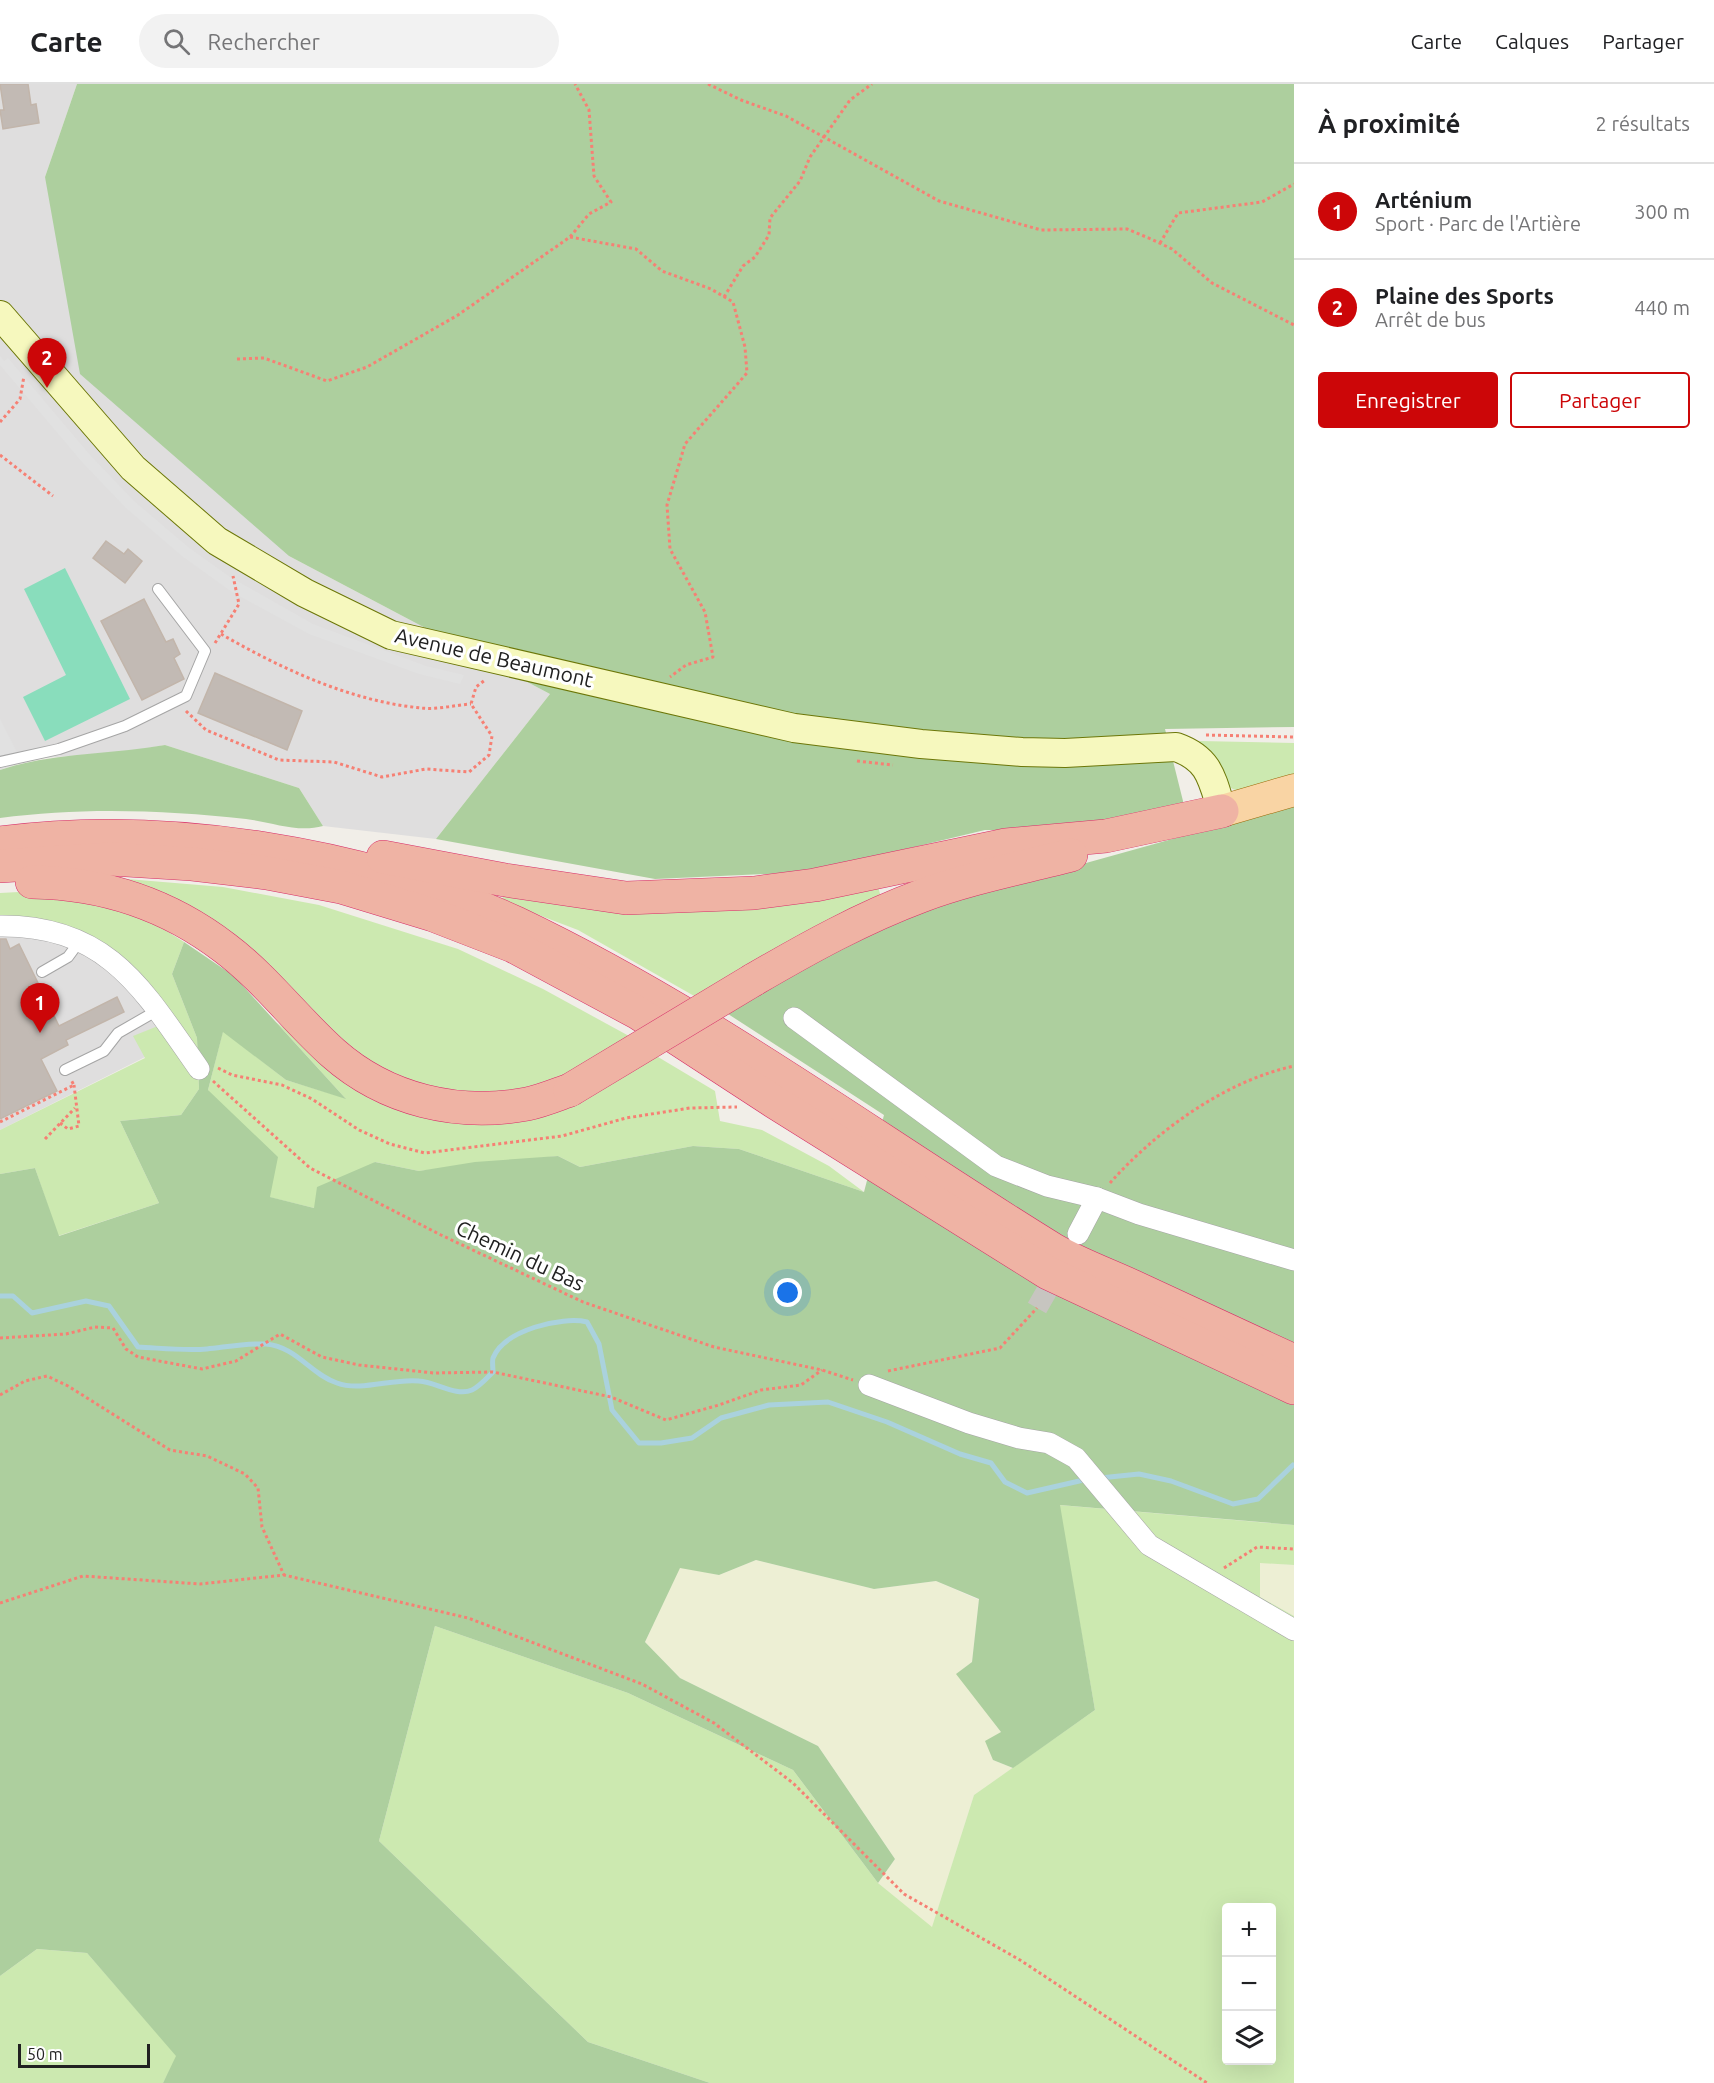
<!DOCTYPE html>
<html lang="fr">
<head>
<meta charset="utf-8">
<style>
  :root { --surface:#fff; --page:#f2f2f2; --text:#202124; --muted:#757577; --line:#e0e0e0; --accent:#cc0608 }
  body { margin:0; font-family:Ubuntu,sans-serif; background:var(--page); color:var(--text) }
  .controls { position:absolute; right:18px; bottom:18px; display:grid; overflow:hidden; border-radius:6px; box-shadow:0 6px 24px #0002 }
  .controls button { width:54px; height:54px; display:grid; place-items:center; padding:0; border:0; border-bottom:2px solid var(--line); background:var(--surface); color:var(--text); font:30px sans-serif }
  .scale { position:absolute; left:18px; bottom:15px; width:132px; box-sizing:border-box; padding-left:6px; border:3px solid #212121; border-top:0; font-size:16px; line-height:21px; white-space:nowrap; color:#212121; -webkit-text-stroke:4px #fff; paint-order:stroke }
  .you { position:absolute; left:788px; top:1209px; width:21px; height:21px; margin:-15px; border:4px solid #fff; border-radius:50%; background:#1a73e8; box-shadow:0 0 0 9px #1a73e833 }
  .badge { display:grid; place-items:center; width:39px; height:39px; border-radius:50%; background:var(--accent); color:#fff; font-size:20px; font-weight:700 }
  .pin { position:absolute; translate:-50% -50px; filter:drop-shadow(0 2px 3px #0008) }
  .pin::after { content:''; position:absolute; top:32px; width:21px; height:18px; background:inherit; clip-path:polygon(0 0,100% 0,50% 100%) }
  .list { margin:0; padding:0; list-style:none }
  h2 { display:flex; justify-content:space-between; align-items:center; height:78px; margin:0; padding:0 24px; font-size:26px }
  h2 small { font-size:20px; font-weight:400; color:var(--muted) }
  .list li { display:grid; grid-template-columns:39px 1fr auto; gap:18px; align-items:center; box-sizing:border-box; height:96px; padding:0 24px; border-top:2px solid var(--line) }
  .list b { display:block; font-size:22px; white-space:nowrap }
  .list p { margin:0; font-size:20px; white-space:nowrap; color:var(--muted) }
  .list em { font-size:20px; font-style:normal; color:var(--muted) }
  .actions { display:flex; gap:12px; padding:18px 24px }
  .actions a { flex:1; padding:14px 0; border:2px solid var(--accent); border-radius:6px; text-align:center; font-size:21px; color:var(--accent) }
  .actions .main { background:var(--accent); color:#fff }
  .icon { flex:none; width:33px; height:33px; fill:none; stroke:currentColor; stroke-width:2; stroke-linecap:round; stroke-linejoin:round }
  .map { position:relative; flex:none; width:1294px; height:1999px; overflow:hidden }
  header { display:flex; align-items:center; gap:36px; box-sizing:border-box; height:84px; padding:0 30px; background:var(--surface); border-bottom:2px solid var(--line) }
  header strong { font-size:28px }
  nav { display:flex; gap:33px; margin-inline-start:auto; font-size:21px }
  .search { width:420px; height:54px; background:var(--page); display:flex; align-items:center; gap:15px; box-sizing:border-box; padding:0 21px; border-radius:33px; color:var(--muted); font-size:22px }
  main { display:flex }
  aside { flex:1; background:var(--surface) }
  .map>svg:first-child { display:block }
</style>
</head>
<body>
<header>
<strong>Carte</strong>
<div class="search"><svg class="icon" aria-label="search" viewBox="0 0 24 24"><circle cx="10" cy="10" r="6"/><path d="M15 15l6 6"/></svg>Rechercher</div>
<nav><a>Carte</a><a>Calques</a><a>Partager</a></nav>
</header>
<main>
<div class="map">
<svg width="1294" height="1999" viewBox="0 0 1294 1999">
  <rect width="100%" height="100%" fill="#f1eee8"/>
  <!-- residential -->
  <g fill="#dfdede">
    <path d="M0 0H77L45 93 289 472 550 610 436 755 323 742 299 704 165 661 131 667 32 675 0 686Z"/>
    <path d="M0 838 95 855 158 942 145 973 0 1046Z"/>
  </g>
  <!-- farmland -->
  <g fill="#edefd4">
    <path d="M756 1476 874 1505 936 1497 979 1516 972 1578 957 1590 1001 1648 993 1676 1013 1684 974 1711 932 1844 878 1799 895 1775 818 1662 680 1594 645 1558 680 1483 719 1491Z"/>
    <path d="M1260 1478 1294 1481V1532L1260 1513Z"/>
  </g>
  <!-- grass -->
  <g fill="#cce9b0" fill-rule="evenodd">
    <path d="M1200 657 1294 659V696C1227 713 1236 717 1196 660Z"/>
    <path d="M127 795 223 803 319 821 458 865 543 905 629 952 569 991 526 1010 472 1012 415 1001 368 980 127 802Z"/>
    <path d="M877 799 882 817 696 913 578 846 502 817 504 807 626 830 781 821Z"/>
    <path d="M57 806 134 826 184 858 172 890 197 954 199 1005 181 1031 120 1037 159 1119 58 1152 35 1084 0 1090V1046L145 974 133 952 158 942 95 855 0 838V809Z"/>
    <path d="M276 938 366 1006 430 1030 653 970 715 1007 720 1037 762 1046 829 1082 864 1108 739 1065 693 1062 580 1083 558 1072 419 1087 375 1078 314 1124 269 1113 208 1006 223 947 286 996 345 1014Z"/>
    <path d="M1059 1421 1294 1441V1481L1260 1479V1513L1294 1532V1999H710L588 1958 379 1757 435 1542 628 1609 793 1686 878 1799 932 1843 974 1711 1095 1626ZM1226 1824H1272V1976H1226Z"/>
    <path d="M37 1865 87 1869 177 1972 163 1999H0V1892Z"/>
  </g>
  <!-- forest -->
  <g fill="#adcf9e">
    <path d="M77 0H1294V643L1165 645 1184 721 1085 746H985L810 788 655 795 436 755 550 610 289 472 80 290 45 93Z"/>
    <path d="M165 661 299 704 323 742C297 749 272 738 246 735 166 726 80 723 0 734V686C53 668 110 671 165 661Z"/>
    <path d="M1294 721V1441L1060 1421 1095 1626 1013 1684 993 1676 985 1657 1001 1648 956 1590 972 1578 979 1515 936 1497 874 1505 756 1476 719 1491 680 1484 645 1558 680 1594 818 1662 895 1775 878 1799 793 1686 628 1609 435 1542 379 1757 588 1958 710 1999H163L176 1972 87 1869 37 1865 0 1892V1090L35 1084 59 1152 159 1119 120 1037 181 1031 199 1005 197 954 172 890 184 858 234 892 346 1015 286 996 223 948 208 1006 278 1073 270 1113 314 1124 317 1103 375 1078 419 1087 475 1078 558 1072 580 1083 693 1062 739 1065 864 1108 884 1031 725 928 836 859 935 821Z"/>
  </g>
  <!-- pitch -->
  <path fill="#89ddbc" d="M65 484 130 615 45 657 23 613 66 591 24 505Z"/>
  <!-- parking -->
  <g fill="#e1e1e1">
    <path d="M0 272 4 277 8 274 90 371 134 417 188 463 230 493 313 540 426 582 464 591 460 600 419 590 309 550 232 508 182 472 126 424 82 378 0 281Z"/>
    <path d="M0 635 21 676 0 683Z"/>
  </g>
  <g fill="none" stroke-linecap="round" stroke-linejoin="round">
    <!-- stream -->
    <g stroke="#aad2dd" stroke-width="5">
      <path d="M0 1212H13L32 1229 86 1217 109 1222 138 1263C160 1264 184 1267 207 1265 226 1263 247 1259 266 1260 297 1263 310 1290 337 1299 361 1308 393 1294 419 1297 436 1298 456 1313 472 1306 479 1303 487 1294 493 1288 493 1284 492 1277 493 1274 504 1246 562 1232 587 1238L599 1260 612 1326 639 1359H661L692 1354 721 1334 769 1321 828 1318 887 1338 960 1370 991 1379 1005 1398 1027 1409 1088 1395"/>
      <path d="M1100 1394 1139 1390 1171 1397 1233 1420 1258 1415 1293 1381"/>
    </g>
  </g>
  <!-- building -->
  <g fill="#c2bab4" stroke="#c2b5aa" stroke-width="1.5">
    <path d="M0 0H28L31 21 36 20 39 39 3 45 0 26H4Z"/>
    <path d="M106 457 124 470 128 465 142 477 125 499 93 474Z"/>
    <path d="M144 515 166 558 173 555 180 570 174 574 184 595 142 616 101 537Z"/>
    <path d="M215 589 302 627 287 666 198 629Z"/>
    <path d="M0 855H6L10 865 19 860 59 942 117 913 124 928 66 956 68 961 41 975 57 1007 0 1035Z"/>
  </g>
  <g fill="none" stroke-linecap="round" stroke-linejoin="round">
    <!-- minor-tunnel -->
    <path stroke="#c7c5c0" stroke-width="21" stroke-dasharray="21 10" stroke-linecap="butt" d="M1037 1224 1061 1182"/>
    <!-- service casing -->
    <g stroke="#a5a5a5" stroke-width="12">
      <g id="service">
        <path d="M0 678 59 665 125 642 186 612 205 567 158 505"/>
        <path d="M42 888 68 873 79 858"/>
        <path d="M65 986 104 967 118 949 158 926"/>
      </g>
    </g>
    <!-- minor casing -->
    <g stroke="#a5a5a5" stroke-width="22">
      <g id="minor">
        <path d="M0 842C109 841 144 907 199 985"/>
        <path d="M794 934 996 1082 1047 1102 1097 1114 1139 1130 1294 1176"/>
        <path d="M1078 1150 1097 1114"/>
        <path d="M869 1301 969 1339 1019 1354 1049 1359 1076 1374 1149 1461 1294 1546"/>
      </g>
    </g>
    <!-- secondary casing -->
    <g stroke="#6c7708" stroke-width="30">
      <path id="secondary" d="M0 231 133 384 217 457 305 509 391 551 794 644 921 660 1022 668 1065 669 1176 663C1210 675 1212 695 1222 727"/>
    </g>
    <!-- primary casing -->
    <g stroke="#996705" stroke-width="33">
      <path id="primary" d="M1222 727 1294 706"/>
    </g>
    <!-- trunk casing -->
    <g stroke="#d72d69" stroke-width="34">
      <g id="trunk">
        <path d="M0 759C164 737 367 769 516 839 706 929 875 1056 1054 1166 1078 1180 1106 1190 1132 1202 1186 1227 1240 1252 1294 1277"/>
        <path d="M383 773 505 796 626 814 754 809 815 801 1006 761 1106 752 1222 727"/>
        <path d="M0 782 110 775 192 780 267 789 341 803 433 831 513 862 638 929 776 1019 1048 1189 1294 1304"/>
        <path d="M32 798C103 799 169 821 225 864 265 894 296 936 333 969 386 1016 458 1033 527 1020 542 1017 556 1011 570 1006"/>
        <path d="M753 896C808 864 862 834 921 812 969 794 1021 784 1071 771"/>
      </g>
    </g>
    <!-- path -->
    <g stroke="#f68074" stroke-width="3" stroke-dasharray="3 3" stroke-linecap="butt">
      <path d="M708 0 741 16 786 32 939 117 1041 146 1127 145 1151 155 1172 165 1212 199 1294 241"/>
      <path d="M570 153 636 165 662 187 711 205 733 218 745 263 747 289 685 360 667 421 670 465 705 528 713 573 686 581 670 593"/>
      <path d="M1160 159 1178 129 1262 118 1294 100"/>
      <path d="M724 213 743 182 755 173 769 151 770 134 800 97 810 73 850 16 872 0"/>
      <path d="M237 275 264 274 327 297 367 283 458 231 570 153 589 130 611 118 594 92 589 26 575 0"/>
      <path d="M0 338 20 315 24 292"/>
      <path d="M0 371 53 412"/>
      <path d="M221 550C282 585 350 617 421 624 437 626 455 621 471 620"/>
      <path d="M215 559 239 520 233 492"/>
      <path d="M186 627 206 646 279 676 334 678 382 693 426 685 469 688 489 671 492 652 471 620 476 603 485 596"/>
      <path d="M1206 651 1294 653"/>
      <path d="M857 677 893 681"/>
      <path d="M218 984 232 991 282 1001 312 1015 359 1046 390 1060 425 1069 562 1052 626 1034 690 1024 737 1023"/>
      <path d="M213 997 310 1084 441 1151 583 1218 714 1263 822 1286 853 1296"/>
      <path d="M0 1038 74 1001 71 996"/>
      <path d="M60 1039 68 1045 79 1042 74 1001"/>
      <path d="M45 1055 75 1024"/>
      <path d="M1110 1099C1156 1047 1225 997 1294 982"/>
      <path d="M0 1254 66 1250 95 1243 113 1244 126 1265 138 1273 202 1285 236 1277 280 1250 322 1273 359 1281 434 1289 493 1288 611 1313 666 1336 719 1321 761 1306 801 1301 822 1286"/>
      <path d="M888 1287 1000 1264 1037 1224"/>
      <path d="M0 1311 25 1297 47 1292 68 1302 170 1366 207 1372 245 1390 258 1404 262 1443 284 1491"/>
      <path d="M1224 1484 1257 1463 1294 1465"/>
      <path d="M0 1519 83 1492 200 1500 284 1491 468 1534 642 1600 714 1639 793 1699 904 1810 1020 1876 1207 1999"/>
    </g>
    <!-- service -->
    <use href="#service" stroke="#fff" stroke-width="10"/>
    <!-- minor -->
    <use href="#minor" stroke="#fff" stroke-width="21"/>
    <!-- secondary -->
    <use href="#secondary" stroke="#f6f8be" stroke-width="28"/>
    <!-- primary -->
    <use href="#primary" stroke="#f9d4a4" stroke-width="32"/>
    <!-- trunk -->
    <use href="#trunk" stroke="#efb3a4" stroke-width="33"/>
    <!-- trunk-bridge casing -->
    <g stroke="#d72d69" stroke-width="34" stroke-linecap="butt">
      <path id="trunk-bridge" d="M570 1006 753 896"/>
    </g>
    <!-- trunk-bridge -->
    <use href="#trunk-bridge" stroke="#efb3a4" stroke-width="33"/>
  </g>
  <g text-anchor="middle" stroke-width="6" stroke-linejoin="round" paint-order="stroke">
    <!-- street labels -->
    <g font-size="21" fill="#212121" stroke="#fff">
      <text transform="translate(494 574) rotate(13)" y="7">Avenue de Beaumont</text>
      <text transform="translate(520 1172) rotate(25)" y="7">Chemin du Bas</text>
    </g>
  </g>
</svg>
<div class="controls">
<button>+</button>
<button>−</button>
<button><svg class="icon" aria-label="layers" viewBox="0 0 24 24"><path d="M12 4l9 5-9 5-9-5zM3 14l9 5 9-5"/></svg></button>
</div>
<div class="scale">50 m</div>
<div class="you"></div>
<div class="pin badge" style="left:40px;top:949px">1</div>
<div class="pin badge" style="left:47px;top:304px">2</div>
</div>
<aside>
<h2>À proximité<small>2 résultats</small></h2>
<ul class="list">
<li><span class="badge">1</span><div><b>Arténium</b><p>Sport · Parc de l'Artière</p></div><em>300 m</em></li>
<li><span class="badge">2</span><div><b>Plaine des Sports</b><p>Arrêt de bus</p></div><em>440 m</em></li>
</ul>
<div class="actions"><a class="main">Enregistrer</a><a>Partager</a></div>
</aside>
</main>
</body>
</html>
